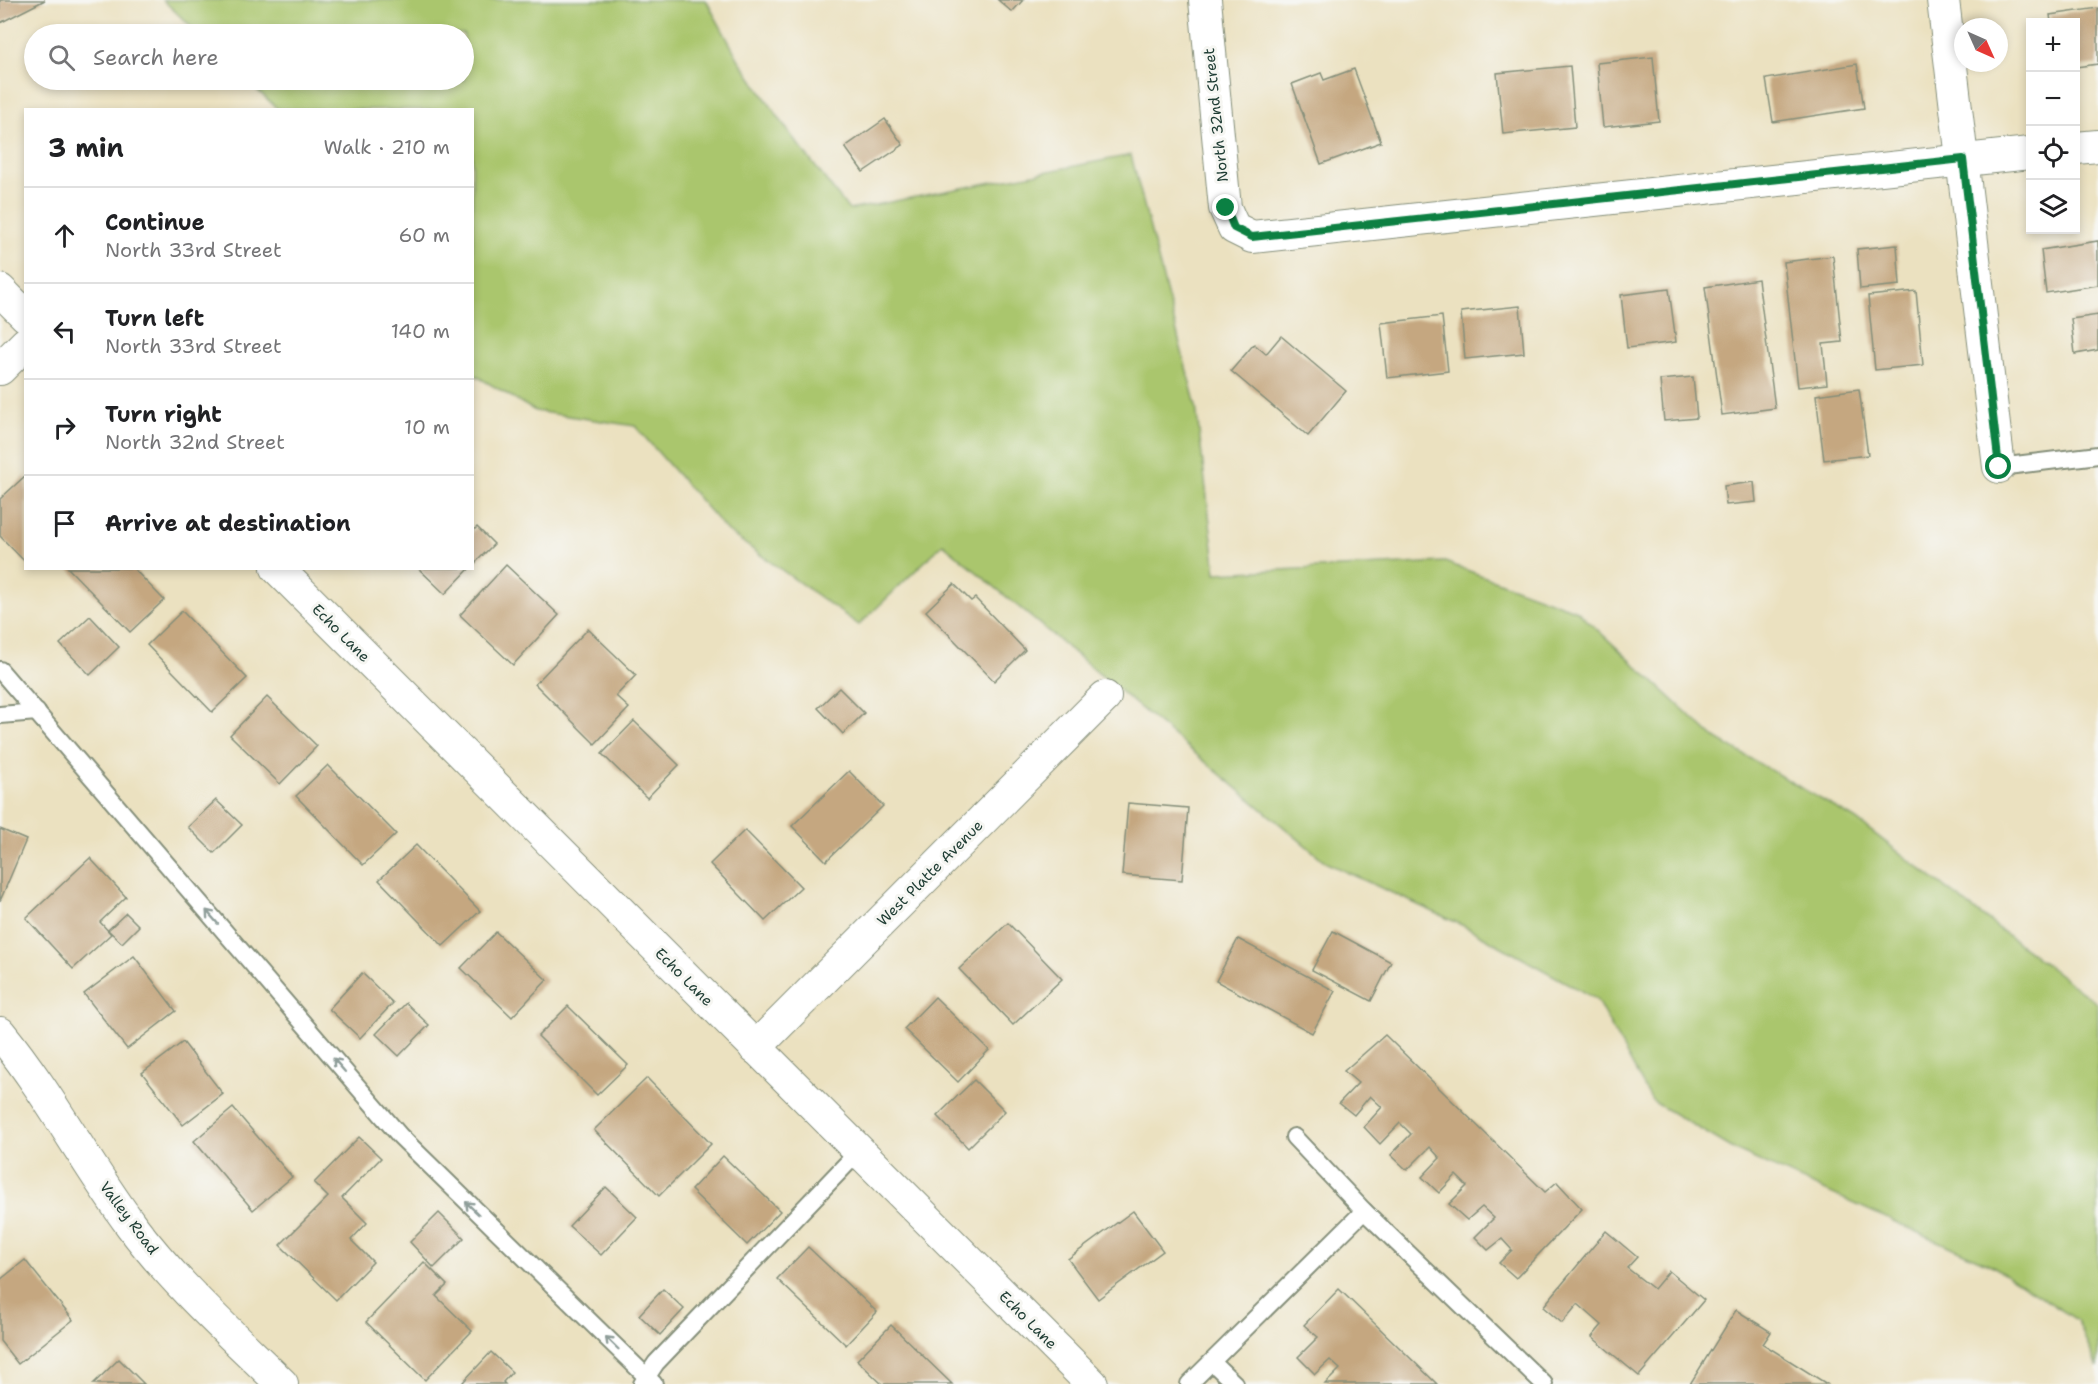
<!DOCTYPE html>
<html lang="en">
<head>
<meta charset="utf-8">
<style>
  :root { --surface:#fff; --page:#f2f2f2; --text:#202124; --muted:#757577; --line:#e0e0e0 }
  body { margin:0; font-family:"Shantell Sans",sans-serif; background:var(--page); color:var(--text) }
  .controls { position:absolute; right:18px; top:18px; display:grid; overflow:hidden; border-radius:0px; box-shadow:0 3px 9px #0003 }
  .controls button { width:54px; height:54px; display:grid; place-items:center; padding:0; border:0; border-bottom:2px solid var(--line); background:var(--surface); color:var(--text); font:30px sans-serif }
  .compass { position:absolute; left:1954px; top:18px; width:54px; height:54px; border-radius:50%; background:var(--surface); box-shadow:0 3px 9px #0003; rotate:135deg }
  .stop { position:absolute; width:18px; height:18px; margin:-14px; border:4px solid #0b8043; border-radius:50%; background:#fff }
  .stop.end { background:#0b8043; border-color:#fff; box-shadow:0 2px 6px #0008 }
  .list { margin:0; padding:0; list-style:none }
  h2 { display:flex; justify-content:space-between; align-items:center; height:78px; margin:0; padding:0 24px; font-size:26px }
  h2 small { font-size:20px; font-weight:400; color:var(--muted) }
  .list li { display:grid; grid-template-columns:39px 1fr auto; gap:18px; align-items:center; box-sizing:border-box; height:96px; padding:0 24px; border-top:2px solid var(--line) }
  .list b { display:block; font-size:22px; white-space:nowrap }
  .list p { margin:0; font-size:20px; white-space:nowrap; color:var(--muted) }
  .list em { font-size:20px; font-style:normal; color:var(--muted) }
  .icon { flex:none; width:33px; height:33px; fill:none; stroke:currentColor; stroke-width:2; stroke-linecap:round; stroke-linejoin:round }
  .map { position:relative; flex:none; width:2098px; height:1384px; overflow:hidden }
  .search { position:absolute; background:var(--surface); box-shadow:0 3px 9px #0003; left:24px; top:24px; width:450px; height:66px; display:flex; align-items:center; gap:15px; box-sizing:border-box; padding:0 21px; border-radius:33px; color:var(--muted); font-size:22px }
  .panel { position:absolute; background:var(--surface); box-shadow:0 3px 9px #0003; left:24px; top:108px; width:450px; height:462px; border-radius:0px }
  .map>svg:first-child { display:block }
</style>
</head>
<body>
<div class="map">
<svg width="2098" height="1384" viewBox="0 0 2098 1384">
  <rect width="100%" height="100%" fill="#f6f6f2"/>
  <filter id="ink" filterUnits="userSpaceOnUse"><feTurbulence type="fractalNoise" baseFrequency=".0167" numOctaves="2"/><feDisplacementMap in="SourceGraphic" scale="12" xChannelSelector="R" yChannelSelector="G"/><feConvolveMatrix kernelMatrix="1 2 1 2 8 2 1 2 1" color-interpolation-filters="sRGB"/></filter>
  <filter id="wash" filterUnits="userSpaceOnUse"><feTurbulence type="fractalNoise" baseFrequency=".008" numOctaves="4" result="noise"/><feDisplacementMap in="SourceGraphic" scale="24" xChannelSelector="R" yChannelSelector="G"/><feGaussianBlur stdDeviation="1.35" result="paint"/><feColorMatrix in="noise" values="0 0 0 0 0 0 0 0 0 0 0 0 0 0 0 0 0 1.4 0 .05"/><feComposite in="paint" operator="in"/></filter>
  <g filter="url(#wash)">
    <rect width="100%" height="100%" fill="#ebe1c0"/>
    <!-- green -->
    <path fill="#aac66d" stroke="#648250" stroke-width="1.5" d="M163 0H706L739 60 791 135 849 210 1131 155 1196 406 1216 573 1445 562 1577 611 1713 737 1855 819 2098 1004V1368L2077 1320 1993 1266 1737 1151 1652 1101 1596 999 1464 926 1327 863 943 544 859 625 727 531 635 426 535 411 473 374 472 110 278 109 246 80H464V34H199Z"/>
    <g id="blocks">
      <!-- building -->
      <g fill="#c5a780">
        <path d="M0 0H45L0 23Z"/>
        <path d="M998 0H1023L1012 12Z"/>
        <path d="M2098 8V64L2076 67V22H2051L2050 15Z"/>
        <path d="M1653 57 1659 121 1603 127 1597 63Z"/>
        <path d="M1857 64 1864 108 1773 122 1766 79Z"/>
        <path d="M1570 66 1575 127 1503 134 1497 73Z"/>
        <path d="M1354 69 1381 142 1321 164 1292 84 1321 73 1324 80Z"/>
        <path d="M885 119 903 145 863 172 845 147Z"/>
        <path d="M2098 241V285L2046 293 2041 250Z"/>
        <path d="M1897 245 1900 285 1860 289 1857 249Z"/>
        <path d="M1833 256 1842 342 1823 344 1827 384 1798 387 1784 262Z"/>
        <path d="M1758 279 1775 408 1722 415 1705 287Z"/>
        <path d="M1669 289 1676 342 1627 348 1621 295Z"/>
        <path d="M1916 291 1923 365 1875 370 1868 296Z"/>
        <path d="M1520 306 1524 353 1465 359 1461 312Z"/>
        <path d="M2098 315V350L2075 354 2071 319Z"/>
        <path d="M1442 316 1448 371 1387 378 1381 323Z"/>
        <path d="M1281 336 1346 391 1308 436 1231 371 1254 344 1266 354Z"/>
        <path d="M1693 377 1697 418 1664 421 1660 380Z"/>
        <path d="M1859 389 1868 455 1824 460 1816 395Z"/>
        <path d="M26 475V563L0 536V499Z"/>
        <path d="M1754 482 1756 502 1726 505 1724 486Z"/>
        <path d="M477 527 494 544 472 566V532Z"/>
        <path d="M506 565 559 615 513 665 460 615Z"/>
        <path d="M68 568H133L164 600 130 632Z"/>
        <path d="M418 568H470L445 594Z"/>
        <path d="M954 584 971 601 975 598 1025 650 994 681 926 611Z"/>
        <path d="M182 611 247 678 212 712 147 645Z"/>
        <path d="M90 616 119 647 90 675 60 644Z"/>
        <path d="M588 629 636 675 616 696 629 708 595 744 535 684Z"/>
        <path d="M839 688 864 713 843 734 818 708Z"/>
        <path d="M267 697 317 746 280 784 230 735Z"/>
        <path d="M634 721 679 765 647 798 602 754Z"/>
        <path d="M328 765 396 834 363 865 296 796Z"/>
        <path d="M849 771 883 806 826 861 792 826Z"/>
        <path d="M216 800 242 825 214 853 188 827Z"/>
        <path d="M1128 803 1188 808 1182 880 1122 875Z"/>
        <path d="M0 829 26 840 0 901Z"/>
        <path d="M745 830 801 887 765 921 710 864Z"/>
        <path d="M416 845 480 911 443 946 379 880Z"/>
        <path d="M90 858 126 897 100 922 111 934 73 969 26 918Z"/>
        <path d="M126 913 139 926 122 943 108 930Z"/>
        <path d="M1008 923 1062 979 1013 1025 959 969Z"/>
        <path d="M1333 931 1391 962 1371 1001 1312 970Z"/>
        <path d="M496 932 547 980 512 1017 461 968Z"/>
        <path d="M1238 939 1335 991 1312 1033 1216 981Z"/>
        <path d="M134 956 176 1011 127 1049 84 994Z"/>
        <path d="M362 973 393 1003 360 1038 329 1009Z"/>
        <path d="M935 997 989 1050 958 1082 904 1029Z"/>
        <path d="M406 1003 429 1025 399 1056 376 1034Z"/>
        <path d="M568 1006 628 1065 597 1095 538 1036Z"/>
        <path d="M1385 1035 1545 1192 1557 1182 1582 1209 1516 1278 1499 1263 1512 1250 1502 1239 1488 1250 1475 1237 1494 1218 1482 1207 1467 1220 1449 1204 1467 1186 1456 1175 1439 1193 1422 1177 1440 1158 1430 1147 1407 1170 1391 1155 1411 1134 1400 1123 1380 1144 1364 1127 1382 1107 1370 1096 1354 1115 1339 1103 1358 1083 1344 1071Z"/>
        <path d="M183 1042 223 1094 183 1125 142 1073Z"/>
        <path d="M647 1078 711 1144 659 1196 594 1130Z"/>
        <path d="M974 1080 1005 1111 968 1148 937 1116Z"/>
        <path d="M233 1108 292 1177 253 1210 194 1141Z"/>
        <path d="M359 1137 381 1158 342 1198 367 1223 351 1240 373 1262 336 1300 280 1245 328 1197 314 1183Z"/>
        <path d="M723 1156 780 1211 747 1245 691 1190Z"/>
        <path d="M606 1187 637 1217 601 1255 569 1226Z"/>
        <path d="M1133 1211 1163 1251 1098 1299 1068 1259Z"/>
        <path d="M439 1213 464 1238 434 1268 410 1242Z"/>
        <path d="M1606 1231 1637 1257 1627 1268 1654 1289 1669 1271 1704 1300 1639 1376 1592 1337 1602 1325 1578 1304 1562 1323 1543 1307Z"/>
        <path d="M808 1247 877 1312 846 1345 777 1279Z"/>
        <path d="M25 1260 73 1320 18 1364 0 1341V1280Z"/>
        <path d="M424 1262 447 1285 436 1296 472 1331 425 1380 366 1322Z"/>
        <path d="M663 1289 684 1309 660 1335 639 1315Z"/>
        <path d="M1339 1289 1437 1384H1325L1340 1369 1330 1360 1315 1374 1298 1357 1318 1337 1304 1325Z"/>
        <path d="M1736 1310 1771 1332 1763 1344 1827 1384H1690Z"/>
        <path d="M891 1325 952 1384H882L857 1360Z"/>
        <path d="M491 1352 512 1372 503 1382 505 1384H465L463 1382Z"/>
        <path d="M119 1359 144 1384H93Z"/>
      </g>
    </g>
  </g>
  <g filter="url(#ink)">
    <use href="#blocks" fill-opacity="0" stroke="#858f7a" stroke-width="1.5"/>
    <g fill="none" stroke-linecap="round" stroke-linejoin="round">
      <!-- service casing -->
      <g stroke="#858f7a" stroke-width="20">
        <g id="service">
          <path d="M1999 467 2098 455"/>
          <path d="M0 670 400 1136 654 1384"/>
          <path d="M0 715 37 712"/>
          <path d="M1294 1137 1364 1211 1544 1384"/>
          <path d="M1212 1362 1235 1384"/>
          <path d="M642 1384 656 1363 859 1151"/>
          <path d="M1189 1384 1364 1211"/>
        </g>
      </g>
      <!-- minor casing -->
      <g stroke="#858f7a" stroke-width="34">
        <g id="minor">
          <path d="M1205 0 1225 208 1234 228 1252 237 2030 153"/>
          <path d="M1943 0 1999 467"/>
          <path d="M2076 148 2098 146"/>
          <path d="M0 290 26 316"/>
          <path d="M0 369 26 343"/>
          <path d="M277 568 1092 1384"/>
          <path d="M0 1033C49 1093 85 1163 131 1225 175 1284 230 1333 282 1384"/>
          <path d="M755 1048 1105 697"/>
        </g>
      </g>
      <!-- service -->
      <use href="#service" stroke="#fff" stroke-width="16"/>
      <!-- minor -->
      <use href="#minor" stroke="#fff" stroke-width="32"/>
    </g>
    <!-- one-way arrows -->
    <defs><path id="oneway-shaft" d="M-6 0H5M1.5-3L5.5 0L1.5 3" fill="none" stroke-width="1.6" stroke-linecap="round" stroke-linejoin="round" transform="scale(1.5)"/></defs>
    <g stroke="#8f9e9a">
      <use href="#oneway-shaft" transform="translate(212 917) rotate(-131)"/>
      <use href="#oneway-shaft" transform="translate(339 1065) rotate(-131)"/>
      <use href="#oneway-shaft" transform="translate(472 1208) rotate(-136)"/>
      <use href="#oneway-shaft" transform="translate(612 1343) rotate(-136)"/>
    </g>
  </g>
  <g fill="none" stroke-linecap="round" stroke-linejoin="round" filter="url(#ink)">
    <!-- route -->
    <path stroke="#0b8043" stroke-width="8" d="M1226 208 1234 228 1252 237 1963 159 1999 467"/>
  </g>
  <g text-anchor="middle" stroke-width="6" stroke-linejoin="round" paint-order="stroke">
    <!-- street labels -->
    <g font-size="15" fill="#1f3d34" stroke="#f6f6f2">
      <text transform="translate(1216 115) rotate(-96)" y="5">North 32nd Street</text>
      <text transform="translate(341 633) rotate(45)" y="5">Echo Lane</text>
      <text transform="translate(930 873) rotate(-45)" y="5">West Platte Avenue</text>
      <text transform="translate(684 977) rotate(45)" y="5">Echo Lane</text>
      <text transform="translate(129 1218) rotate(53)" y="5">Valley Road</text>
      <text transform="translate(1028 1320) rotate(45)" y="5">Echo Lane</text>
    </g>
  </g>
</svg>
<div class="controls">
<button>+</button>
<button>−</button>
<button><svg class="icon" aria-label="locate" viewBox="0 0 24 24"><circle cx="12" cy="12" r="6"/><path d="M12 2v4M12 18v4M2 12h4M18 12h4"/></svg></button>
<button><svg class="icon" aria-label="layers" viewBox="0 0 24 24"><path d="M12 4l9 5-9 5-9-5zM3 14l9 5 9-5"/></svg></button>
</div>
<svg class="compass" viewBox="-18 -18 36 36"><path d="M0-13l5 13h-10z" fill="#e53935"/><path d="M0 13l5-13h-10z" fill="#757577"/></svg>
<div class="stop" style="left:1999px;top:467px"></div>
<div class="stop end" style="left:1226px;top:208px"></div>
<div class="search"><svg class="icon" aria-label="search" viewBox="0 0 24 24"><circle cx="10" cy="10" r="6"/><path d="M15 15l6 6"/></svg>Search here</div>
<section class="panel">
<h2>3 min<small>Walk · 210 m</small></h2>
<ul class="list">
<li><svg class="icon" aria-label="ahead" viewBox="0 0 24 24"><path d="M12 20V5M6 11l6-6 6 6"/></svg><div><b>Continue</b><p>North 33rd Street</p></div><em>60 m</em></li>
<li><svg class="icon" aria-label="left" viewBox="0 0 24 24"><path d="M17 20v-9H6M10 6l-5 5 5 5"/></svg><div><b>Turn left</b><p>North 33rd Street</p></div><em>140 m</em></li>
<li><svg class="icon" aria-label="right" viewBox="0 0 24 24"><path d="M7 20v-9h11M14 6l5 5-5 5"/></svg><div><b>Turn right</b><p>North 32nd Street</p></div><em>10 m</em></li>
<li><svg class="icon" aria-label="arrive" viewBox="0 0 24 24"><path d="M6 21V4h12l-3 4 3 4H6"/></svg><div><b>Arrive at destination</b></div></li>
</ul>
</section>
</div>
</body>
</html>
